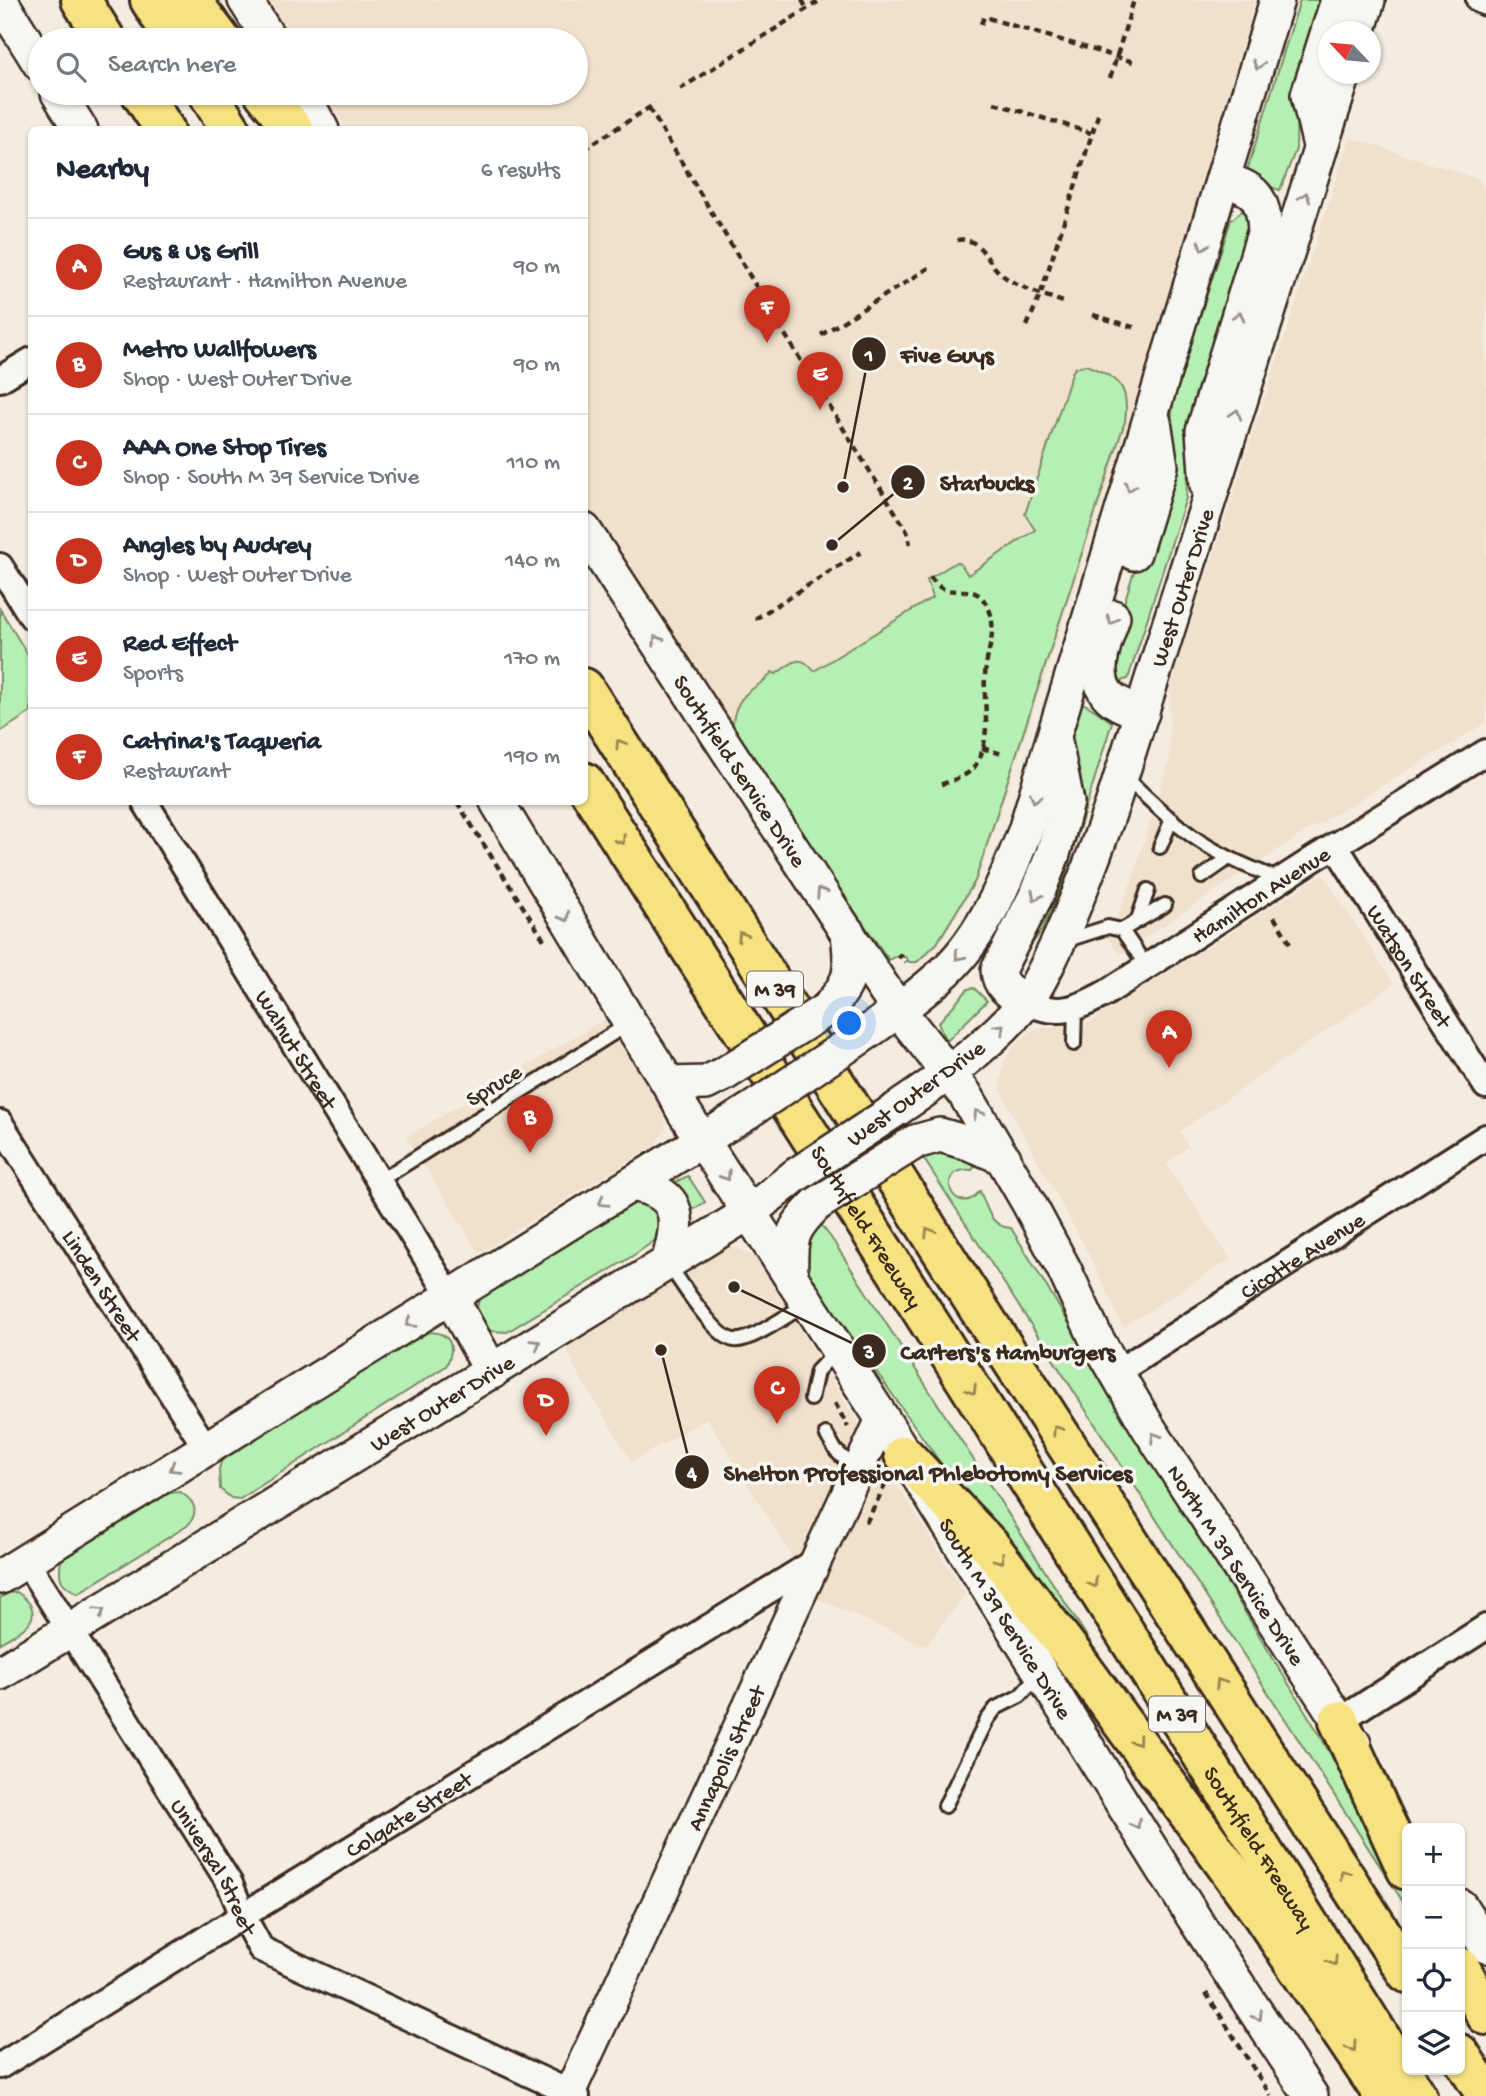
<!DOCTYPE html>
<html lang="en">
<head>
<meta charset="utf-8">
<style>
  :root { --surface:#fff; --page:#f6f6f7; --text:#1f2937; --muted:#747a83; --line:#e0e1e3; --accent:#c8321e }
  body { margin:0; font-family:"Gochi Hand",sans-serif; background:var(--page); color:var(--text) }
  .controls { position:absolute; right:21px; bottom:21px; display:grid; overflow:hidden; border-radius:10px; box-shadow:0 2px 5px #0004 }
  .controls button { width:63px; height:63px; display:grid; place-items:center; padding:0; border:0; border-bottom:2px solid var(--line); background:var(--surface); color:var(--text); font:35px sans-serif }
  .compass { position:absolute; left:1318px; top:21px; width:63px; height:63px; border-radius:50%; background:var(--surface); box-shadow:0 2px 5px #0004; rotate:296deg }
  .you { position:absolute; left:850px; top:1024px; width:24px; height:24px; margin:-18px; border:5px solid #fff; border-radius:50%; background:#1a73e8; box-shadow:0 0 0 10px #1a73e833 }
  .badge { display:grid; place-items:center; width:46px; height:46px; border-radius:50%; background:var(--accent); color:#fff; font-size:23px; font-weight:700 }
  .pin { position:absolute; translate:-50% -58px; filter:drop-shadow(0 2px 4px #0008) }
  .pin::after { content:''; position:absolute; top:37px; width:24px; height:21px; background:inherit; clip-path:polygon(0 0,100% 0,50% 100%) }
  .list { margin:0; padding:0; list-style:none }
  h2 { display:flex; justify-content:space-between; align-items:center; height:91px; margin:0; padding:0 28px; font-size:30px }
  h2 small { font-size:23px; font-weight:400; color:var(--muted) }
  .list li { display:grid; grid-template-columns:46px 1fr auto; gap:21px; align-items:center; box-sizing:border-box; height:98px; padding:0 28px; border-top:2px solid var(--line) }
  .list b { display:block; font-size:26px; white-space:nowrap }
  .list p { margin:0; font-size:23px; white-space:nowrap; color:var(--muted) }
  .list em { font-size:23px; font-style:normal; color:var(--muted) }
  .icon { flex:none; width:38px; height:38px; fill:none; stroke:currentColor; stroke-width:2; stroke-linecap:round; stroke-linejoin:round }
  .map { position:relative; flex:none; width:1486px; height:2096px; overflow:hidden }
  .search { position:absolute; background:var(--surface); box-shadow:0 2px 5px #0004; left:28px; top:28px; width:560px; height:77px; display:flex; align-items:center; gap:18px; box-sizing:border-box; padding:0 24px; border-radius:38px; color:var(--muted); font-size:26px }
  .panel { position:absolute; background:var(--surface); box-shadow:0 2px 5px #0004; left:28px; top:126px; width:560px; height:679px; border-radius:10px }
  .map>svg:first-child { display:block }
</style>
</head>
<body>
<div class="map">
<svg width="1486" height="2096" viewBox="0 0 1486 2096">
  <rect width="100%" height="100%" fill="#f4ece1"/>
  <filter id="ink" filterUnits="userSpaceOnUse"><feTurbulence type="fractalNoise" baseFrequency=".0143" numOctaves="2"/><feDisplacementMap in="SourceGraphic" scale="14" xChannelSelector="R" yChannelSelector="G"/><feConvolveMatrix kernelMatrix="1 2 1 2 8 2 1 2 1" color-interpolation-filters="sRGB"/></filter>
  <g filter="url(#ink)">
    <!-- built -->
    <g fill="#f1e0cc">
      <path d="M262 0H1255L1159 329 977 882 939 945 915 967 873 909 685 667 585 506 584 130 347 129 323 93H576V40H288Z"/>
      <path d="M1350 137 1478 179 1486 191V723L1297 837 1120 954 1108 939 1133 878 1169 761 1170 688Z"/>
      <path d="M1323 874 1394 984 1180 1131 1188 1146 1166 1164 1231 1259 1123 1327 1092 1261 1006 1102 1000 1087 1004 1061 1015 1045 1033 1029 1085 1025Z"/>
      <path d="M613 1014 662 1100 666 1128 655 1145 479 1253 406 1137Z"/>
      <path d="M730 1245 755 1257 965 1594 926 1646 818 1599 707 1418 632 1462 572 1364 573 1360 563 1343Z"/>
    </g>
    <!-- green -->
    <g fill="#b6efb3" stroke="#788c68" stroke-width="2">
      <path d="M1300 0H1328L1297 100 1296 149 1280 190C1271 188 1256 178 1246 174Z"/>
      <path d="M1242 211 1249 213 1254 220 1190 437 1186 498 1128 679 1114 683 1106 661 1168 462 1173 400 1231 220Z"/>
      <path d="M1086 365C1118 378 1130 384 1125 421L975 881 937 943 917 962H909L905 957 896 956 889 960 827 872 733 731C732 713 739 697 755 687 762 682 768 679 772 672L776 674C792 663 800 652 814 671L933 597 927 580 956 562 961 564 968 575 1035 530 1025 514 1072 373 1075 368Z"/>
      <path d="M0 609 31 660V712L0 732Z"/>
      <path d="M1079 702C1089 704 1102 716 1112 722L1060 892 1042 930 1022 958 1069 732Z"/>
      <path d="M974 988 987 1001 948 1040 944 1037 938 1023 968 989Z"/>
      <path d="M941 1148 966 1156 975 1166 972 1170C936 1167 950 1209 971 1199 975 1197 977 1193 980 1191 987 1207 990 1227 1011 1228L1321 1737 1407 1892V1908L922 1156Z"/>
      <path d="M688 1176 705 1202 690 1212 671 1184Z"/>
      <path d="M635 1201H649L663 1213 657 1239 631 1257 507 1332 491 1331 479 1324 476 1311 480 1296Z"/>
      <path d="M819 1222 832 1239 1125 1696 984 1525 808 1274 800 1252Z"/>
      <path d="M428 1332C451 1332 456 1347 446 1366L240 1499 231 1498 220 1489 219 1469 222 1458Z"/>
      <path d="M180 1492C195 1501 200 1512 187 1526L78 1593C60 1585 58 1579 61 1560L169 1493Z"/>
      <path d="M17 1592C51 1616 23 1630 0 1643V1598L9 1593Z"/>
    </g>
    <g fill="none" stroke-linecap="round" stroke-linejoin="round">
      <!-- service casing -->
      <g stroke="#3b2a1e" stroke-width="18">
        <g id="service">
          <path d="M1125 777C1149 799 1173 824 1201 842 1226 858 1253 869 1281 880"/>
          <path d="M1160 847 1172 819"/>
          <path d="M1202 877 1229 858"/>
          <path d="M1138 919 1148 890"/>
          <path d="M1122 930 1165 905"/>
          <path d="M1064 941 1108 927 1122 930 1147 967"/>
          <path d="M1074 1044 1075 1007"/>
          <path d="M379 1181 628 1024"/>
          <path d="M668 1263C679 1280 716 1338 734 1340 749 1343 791 1313 806 1304"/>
          <path d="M811 1399 817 1371 837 1350"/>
          <path d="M826 1434 836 1451 857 1470"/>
          <path d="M945 1806 987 1720 996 1708 1020 1696 1040 1674"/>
        </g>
      </g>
      <!-- minor casing -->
      <g stroke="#3b2a1e" stroke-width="30">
        <g id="minor">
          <path d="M1479 0 1486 3"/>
          <path d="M0 379 32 360"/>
          <path d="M0 566 32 617"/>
          <path id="s1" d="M145 802 451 1298"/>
          <path id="s2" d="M1335 845 1486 1086"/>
          <path id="s3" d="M1026 1002C1059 1017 1077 1009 1106 993L1315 858 1486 752"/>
          <path id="s4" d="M0 1123 206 1448"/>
          <path id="s5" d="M1117 1372 1486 1137"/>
          <path id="s6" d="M26 1561 230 1884 243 1916 261 1949 577 2096"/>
          <path d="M1339 1721 1486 1627"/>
          <path id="s7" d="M0 2066 816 1561"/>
        </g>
      </g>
      <!-- tertiary casing -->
      <g stroke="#3b2a1e" stroke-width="35">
        <g id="tertiary">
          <path id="s8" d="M568 2096 882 1418"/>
        </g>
      </g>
      <!-- secondary casing -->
      <g stroke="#3b2a1e" stroke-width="38">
        <g id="secondary">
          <path d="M0 0 40 64"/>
          <path d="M245 0 270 40"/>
          <path d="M1358 32 1368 0"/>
          <path d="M58 93 81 130"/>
          <path d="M302 93 322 130"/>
          <path d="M1320 146 1308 95 1338 0"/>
          <path d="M1207 485 1203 431 1265 230C1263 197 1255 188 1223 180"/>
          <path id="s9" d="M584 530 880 983 899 1011 965 1094 1028 1202 1064 1269 1095 1336 1148 1427 1354 1744"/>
          <path d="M1134 553 1161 466 1154 422"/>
          <path d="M1113 617C1106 639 1091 672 1107 694 1115 704 1130 708 1142 713"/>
          <path id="s10" d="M497 802 630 1023 669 1084 684 1112 882 1418 1194 1918 1311 2096"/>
          <path d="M1026 1002C1012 993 999 988 998 970L1038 892 1053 854 1067 802 1055 742"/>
          <path d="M827 1009C854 979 852 971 848 933"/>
          <path d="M853 1042C886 1020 918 997 947 970 985 933 1006 880 1025 831L1277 0"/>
          <path d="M669 1084 706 1083 724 1074"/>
          <path id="s11" d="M897 1109C943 1078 989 1046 1025 1003 1038 987 1047 965 1056 947 1078 900 1096 851 1113 802L1344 74"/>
          <path d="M915 1142 940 1135 971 1144 1004 1158"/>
          <path d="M632 1184C641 1186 650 1188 659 1193 685 1207 674 1241 668 1263"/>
          <path d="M791 1277C790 1239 789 1231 817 1204"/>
          <path d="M451 1298 492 1372"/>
          <path d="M0 1577 749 1111"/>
          <path id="s12" d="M0 1673 750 1212 796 1175"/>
          <path d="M1460 1906 1486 1946"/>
        </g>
      </g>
      <!-- motorway casing -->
      <g stroke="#3b2a1e" stroke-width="44">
        <g id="motorway">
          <path d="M81 0 106 40"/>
          <path d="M150 0 175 40"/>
          <path d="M191 0 221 40"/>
          <path d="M141 93 165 130"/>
          <path d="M208 93 231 130"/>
          <path d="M264 93 294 130"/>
          <path d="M584 688 966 1289 1407 1973"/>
          <path id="s13" d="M584 782 936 1333 1417 2096"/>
          <path d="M904 1455 990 1546 1070 1651 1258 1909 1384 2096"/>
          <path d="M1339 1721 1407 1870"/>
          <path d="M1460 1967 1486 2015"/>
          <path d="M1460 2054 1486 2095"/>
        </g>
      </g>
      <!-- path -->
      <g stroke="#3b2a1e" stroke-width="4.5" stroke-dasharray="7 5" stroke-linecap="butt">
        <path d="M802 0 807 9"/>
        <path d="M981 24 984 17 988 18 1137 63"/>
        <path d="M1110 78 1134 0"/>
        <path d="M680 89 821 0"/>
        <path d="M994 103 1091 133"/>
        <path d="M649 108 795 351 907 531 910 544"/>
        <path d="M584 149 655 104"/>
        <path d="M957 240C979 236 985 258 998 271 1012 286 1044 295 1063 302"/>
        <path d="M1093 315 1136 328"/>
        <path d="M1027 326 1041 293 1099 112"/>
        <path d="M821 335 932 266"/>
        <path d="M930 577C935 582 939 589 947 590 962 593 975 586 985 602 1001 625 986 651 985 676 983 706 993 739 975 766 968 777 949 781 937 786"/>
        <path d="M755 619 861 552"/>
        <path d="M982 748 1002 754"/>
        <path d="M457 802 544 940"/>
        <path d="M1274 917 1290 943"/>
        <path d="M898 958 900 955 906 962"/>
        <path d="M835 1403 848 1427"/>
        <path d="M866 1523 886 1483"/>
        <path d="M1206 1993 1271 2096"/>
      </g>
      <!-- service -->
      <use href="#service" stroke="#f6f6f2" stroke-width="12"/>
      <!-- minor -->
      <use href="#minor" stroke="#f6f6f2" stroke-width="24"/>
      <!-- tertiary -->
      <use href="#tertiary" stroke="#f6f6f2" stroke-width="30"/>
      <!-- secondary -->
      <use href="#secondary" stroke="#f6f6f2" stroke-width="33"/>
      <!-- motorway -->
      <use href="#motorway" stroke="#f7e281" stroke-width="38"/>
      <!-- secondary-bridge casing -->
      <g stroke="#3b2a1e" stroke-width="38" stroke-linecap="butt">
        <g id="secondary-bridge">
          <path d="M724 1074 827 1009"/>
          <path d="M749 1111 853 1042"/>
          <path d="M796 1175 897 1109"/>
          <path d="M817 1204 915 1142"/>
        </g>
      </g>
      <!-- secondary-bridge -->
      <use href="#secondary-bridge" stroke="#f6f6f2" stroke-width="33"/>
    </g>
    <!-- one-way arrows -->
    <defs><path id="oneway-chevron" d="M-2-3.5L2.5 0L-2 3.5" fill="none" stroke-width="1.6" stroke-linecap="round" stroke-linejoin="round" transform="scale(1.75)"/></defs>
    <g stroke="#989088">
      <use href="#oneway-chevron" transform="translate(1258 65) rotate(107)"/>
      <use href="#oneway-chevron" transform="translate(1305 197) rotate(-72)"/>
      <use href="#oneway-chevron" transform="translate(1203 246) rotate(107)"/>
      <use href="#oneway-chevron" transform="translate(1239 316) rotate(-73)"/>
      <use href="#oneway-chevron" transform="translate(1236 414) rotate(-72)"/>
      <use href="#oneway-chevron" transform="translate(1130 487) rotate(107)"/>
      <use href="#oneway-chevron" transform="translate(1112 620) rotate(108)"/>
      <use href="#oneway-chevron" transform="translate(657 640) rotate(-123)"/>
      <use href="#oneway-chevron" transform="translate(1035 798) rotate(107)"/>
      <use href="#oneway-chevron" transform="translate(821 892) rotate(-123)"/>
      <use href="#oneway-chevron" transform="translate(1036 896) rotate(115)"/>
      <use href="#oneway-chevron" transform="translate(565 917) rotate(59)"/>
      <use href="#oneway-chevron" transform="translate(959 956) rotate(129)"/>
      <use href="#oneway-chevron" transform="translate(1000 1028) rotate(-45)"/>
      <use href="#oneway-chevron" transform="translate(978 1114) rotate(-121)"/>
      <use href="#oneway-chevron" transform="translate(726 1176) rotate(57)"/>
      <use href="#oneway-chevron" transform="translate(603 1202) rotate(148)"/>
      <use href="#oneway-chevron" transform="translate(410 1323) rotate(148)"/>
      <use href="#oneway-chevron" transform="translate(536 1344) rotate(-32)"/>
      <use href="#oneway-chevron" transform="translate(1155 1437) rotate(-123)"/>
      <use href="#oneway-chevron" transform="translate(174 1468) rotate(148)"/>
      <use href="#oneway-chevron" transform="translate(100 1612) rotate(-32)"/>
      <use href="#oneway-chevron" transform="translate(1136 1824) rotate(58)"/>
      <use href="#oneway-chevron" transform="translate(1258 2016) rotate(57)"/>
    </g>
    <g stroke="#998650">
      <use href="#oneway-chevron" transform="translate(620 744) rotate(-122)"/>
      <use href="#oneway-chevron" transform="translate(621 840) rotate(57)"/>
      <use href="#oneway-chevron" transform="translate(742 936) rotate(-122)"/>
      <use href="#oneway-chevron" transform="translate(929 1232) rotate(-122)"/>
      <use href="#oneway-chevron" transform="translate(972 1390) rotate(58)"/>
      <use href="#oneway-chevron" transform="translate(1057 1430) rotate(-123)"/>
      <use href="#oneway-chevron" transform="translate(1000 1559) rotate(53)"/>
      <use href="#oneway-chevron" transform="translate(1093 1583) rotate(58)"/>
      <use href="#oneway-chevron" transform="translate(1220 1683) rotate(-123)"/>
      <use href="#oneway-chevron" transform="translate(1137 1741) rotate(54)"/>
      <use href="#oneway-chevron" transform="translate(1344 1874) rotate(-123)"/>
      <use href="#oneway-chevron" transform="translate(1333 1961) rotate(58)"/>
      <use href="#oneway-chevron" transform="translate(1352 2047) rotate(56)"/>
    </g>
  </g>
  <g text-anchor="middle" stroke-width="7" stroke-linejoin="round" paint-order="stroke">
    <!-- shield labels -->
    <g fill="#f6f6f2" stroke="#73675e" stroke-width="2">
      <rect x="747" y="971.5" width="56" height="35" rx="5"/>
      <rect x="1149" y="1696.5" width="56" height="35" rx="5"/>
    </g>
    <g font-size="21" font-weight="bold" fill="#3b2a1e">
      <text x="775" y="996">M 39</text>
      <text x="1177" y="1721">M 39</text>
    </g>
    <!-- street labels -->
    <g font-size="23" fill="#3b2a1e" stroke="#f6f6f2">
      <text dy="8" stroke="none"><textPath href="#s11" startOffset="612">West Outer Drive</textPath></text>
      <text dy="8" stroke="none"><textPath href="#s9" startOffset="287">Southfield Service Drive</textPath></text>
      <text dy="8" stroke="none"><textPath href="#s3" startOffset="268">Hamilton Avenue</textPath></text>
      <text dy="8" stroke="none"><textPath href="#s2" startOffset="142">Watson Street</textPath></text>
      <text dy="8" stroke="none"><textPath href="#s1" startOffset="290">Walnut Street</textPath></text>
      <text transform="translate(493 1084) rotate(-32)" y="8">Spruce</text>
      <text transform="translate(915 1092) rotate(-36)" y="8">West Outer Drive</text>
      <text dy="8" stroke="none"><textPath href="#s13" startOffset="527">Southfield Freeway</textPath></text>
      <text dy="8" stroke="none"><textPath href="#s5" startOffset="219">Cicotte Avenue</textPath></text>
      <text dy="8" stroke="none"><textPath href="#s4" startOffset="192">Linden Street</textPath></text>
      <text dy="8" stroke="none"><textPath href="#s12" startOffset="518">West Outer Drive</textPath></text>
      <text dy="8" stroke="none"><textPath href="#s9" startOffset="1225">North M 39 Service Drive</textPath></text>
      <text dy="8" stroke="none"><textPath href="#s10" startOffset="962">South M 39 Service Drive</textPath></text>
      <text dy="8" stroke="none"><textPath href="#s8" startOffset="373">Annapolis Street</textPath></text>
      <text dy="8" stroke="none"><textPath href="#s7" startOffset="480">Colgate Street</textPath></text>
      <text dy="8" stroke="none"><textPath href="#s13" startOffset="1262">Southfield Freeway</textPath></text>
      <text dy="8" stroke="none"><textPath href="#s6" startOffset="359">Universal Street</textPath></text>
    </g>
  </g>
  <!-- callouts -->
  <path fill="none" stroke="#3b2a1e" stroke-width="2.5" d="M843 487L869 354M832 545L908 482M734 1287L869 1351M661 1350L692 1472"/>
  <g fill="#3b2a1e" stroke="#f6f6f2" stroke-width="2.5">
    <circle cx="843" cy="487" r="7"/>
    <circle cx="832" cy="545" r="7"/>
    <circle cx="734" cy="1287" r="7"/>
    <circle cx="661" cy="1350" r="7"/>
    <circle cx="869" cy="354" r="18"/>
    <circle cx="908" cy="482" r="18"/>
    <circle cx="869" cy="1351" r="18"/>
    <circle cx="692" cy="1472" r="18"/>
  </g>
  <g font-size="21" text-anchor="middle" font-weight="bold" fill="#fff">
    <text x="869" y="361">1</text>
    <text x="908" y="489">2</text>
    <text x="869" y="1358">3</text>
    <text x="692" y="1479">4</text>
  </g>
  <g font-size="24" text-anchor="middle" font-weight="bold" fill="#3b2a1e" stroke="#f6f6f2" stroke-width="7" stroke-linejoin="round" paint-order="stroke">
    <text x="947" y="362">Five Guys</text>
    <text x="987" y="490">Starbucks</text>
    <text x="1008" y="1359">Carters's Hamburgers</text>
    <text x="928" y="1480">Shelton Professional Phlebotomy Services</text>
  </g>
</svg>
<div class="controls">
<button>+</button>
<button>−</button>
<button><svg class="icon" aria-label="locate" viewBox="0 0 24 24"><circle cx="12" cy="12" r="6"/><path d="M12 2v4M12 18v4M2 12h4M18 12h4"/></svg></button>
<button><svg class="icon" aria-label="layers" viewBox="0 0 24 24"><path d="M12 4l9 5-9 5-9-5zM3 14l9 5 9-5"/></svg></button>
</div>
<svg class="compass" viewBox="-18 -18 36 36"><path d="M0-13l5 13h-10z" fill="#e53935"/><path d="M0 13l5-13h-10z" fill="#747a83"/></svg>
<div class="you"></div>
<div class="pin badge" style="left:1169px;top:1068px">A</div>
<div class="pin badge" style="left:530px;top:1153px">B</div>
<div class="pin badge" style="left:777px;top:1424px">C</div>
<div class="pin badge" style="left:546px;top:1436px">D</div>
<div class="pin badge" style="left:820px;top:410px">E</div>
<div class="pin badge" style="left:767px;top:343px">F</div>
<div class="search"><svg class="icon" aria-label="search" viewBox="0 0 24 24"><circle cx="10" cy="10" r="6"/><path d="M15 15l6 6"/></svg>Search here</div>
<section class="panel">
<h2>Nearby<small>6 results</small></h2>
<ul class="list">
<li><span class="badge">A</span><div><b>Gus &amp; Us Grill</b><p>Restaurant · Hamilton Avenue</p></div><em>90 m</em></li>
<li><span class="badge">B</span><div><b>Metro Wallfowers</b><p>Shop · West Outer Drive</p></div><em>90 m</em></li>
<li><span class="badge">C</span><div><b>AAA One Stop Tires</b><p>Shop · South M 39 Service Drive</p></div><em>110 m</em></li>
<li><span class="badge">D</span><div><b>Angles by Audrey</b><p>Shop · West Outer Drive</p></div><em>140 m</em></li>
<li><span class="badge">E</span><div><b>Red Effect</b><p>Sports</p></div><em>170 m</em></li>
<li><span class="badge">F</span><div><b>Catrina's Taqueria</b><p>Restaurant</p></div><em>190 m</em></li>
</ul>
</section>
</div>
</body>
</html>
